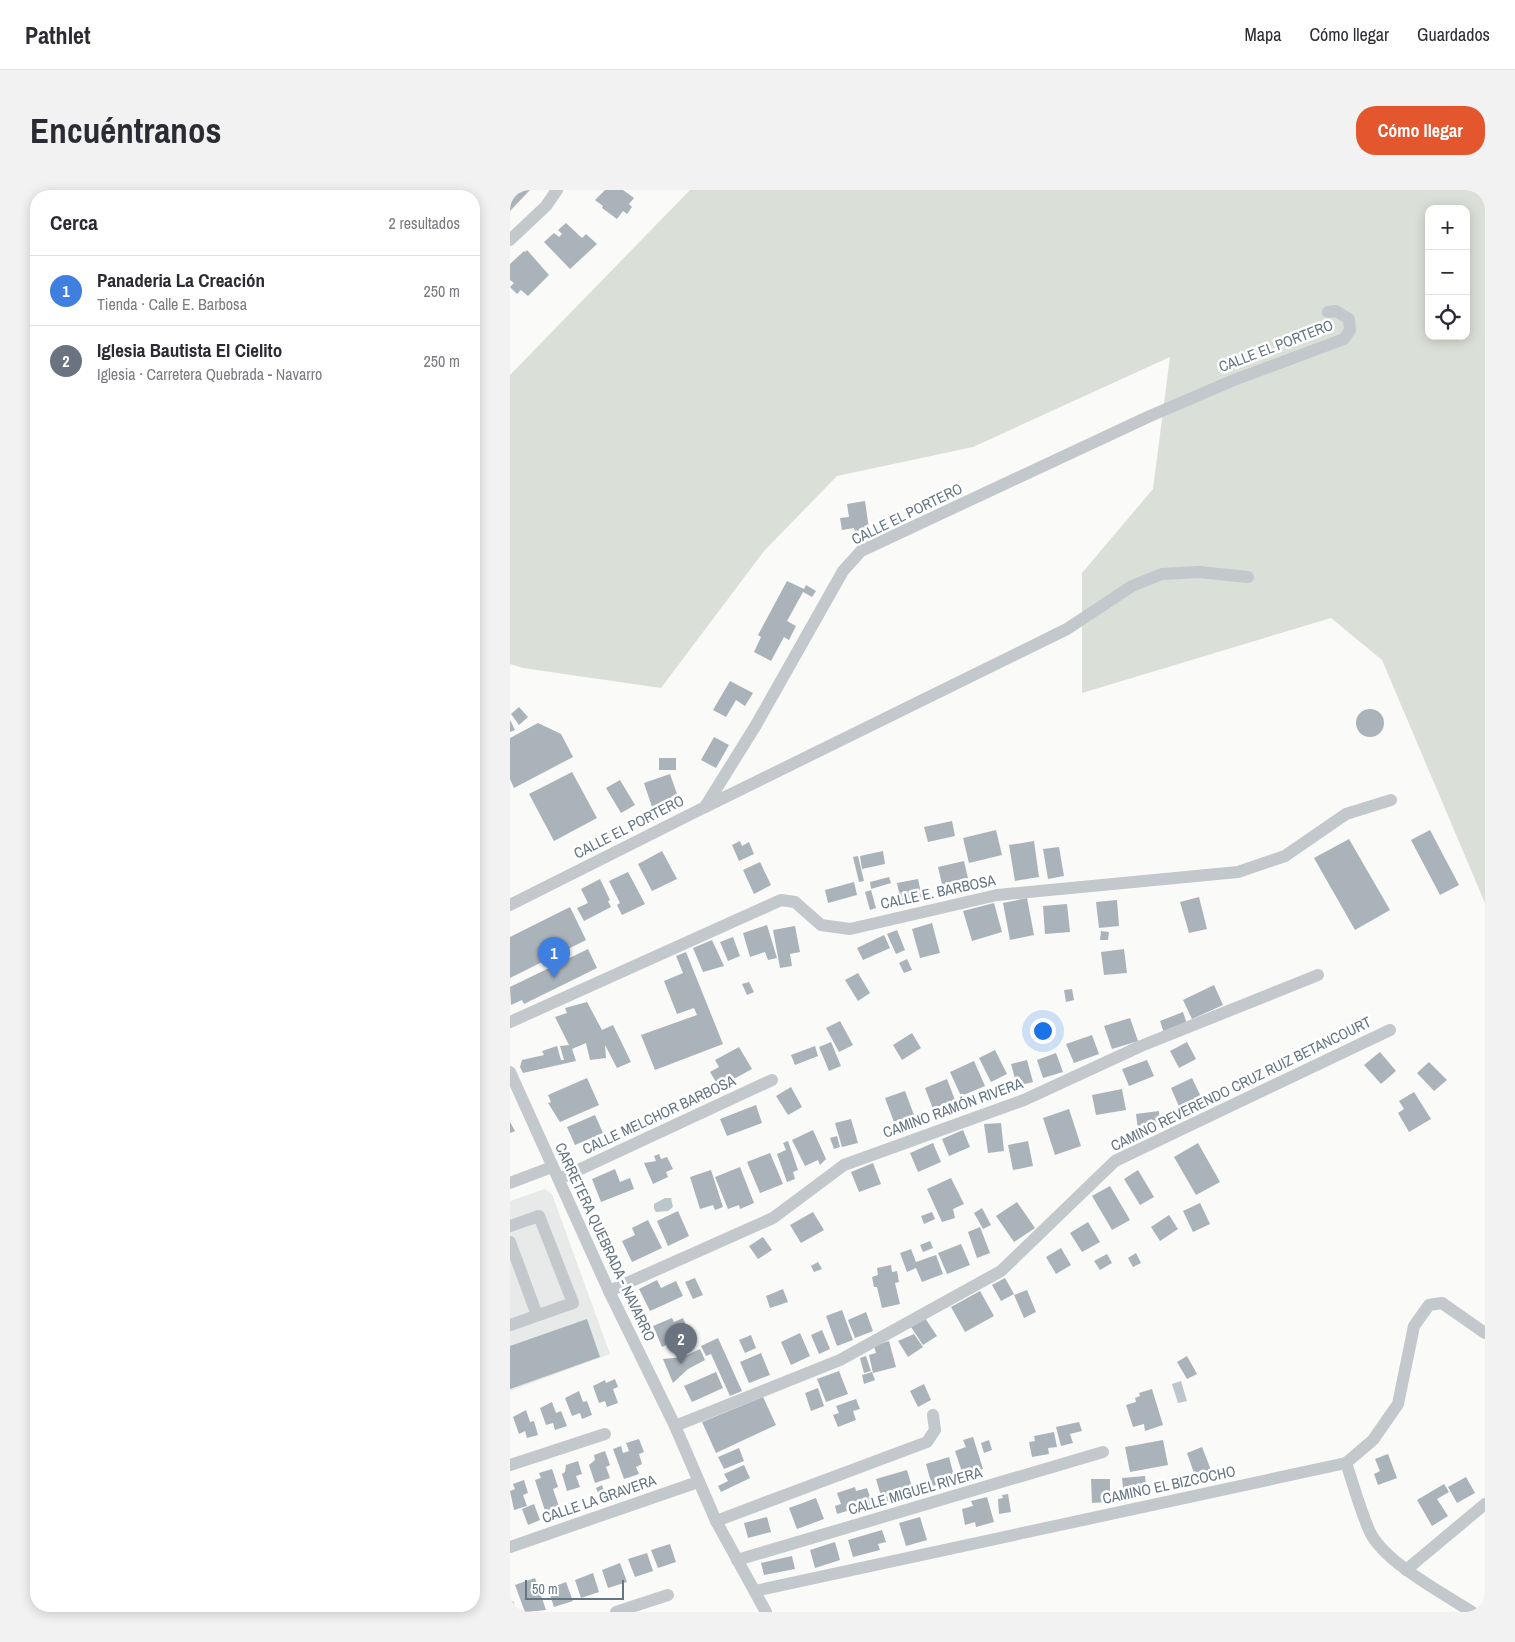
<!DOCTYPE html>
<html lang="es">
<head>
<meta charset="utf-8">
<style>
  :root { --surface:#fff; --page:#f2f2f3; --text:#2b2b33; --muted:#7c7c81; --line:#e1e1e2; --accent:#e4572e }
  body { margin:0; font-family:"Archivo Narrow",sans-serif; background:var(--page); color:var(--text) }
  .controls { position:absolute; right:15px; top:15px; display:grid; overflow:hidden; border-radius:10px; box-shadow:0 2px 12px #0003 }
  .controls button { width:45px; height:45px; display:grid; place-items:center; padding:0; border:0; border-bottom:1px solid var(--line); background:var(--surface); color:var(--text); font:25px sans-serif }
  .scale { position:absolute; left:15px; bottom:12px; width:99px; box-sizing:border-box; padding-left:5px; border:2px solid #657683; border-top:0; font-size:14px; line-height:18px; white-space:nowrap; color:#657683; -webkit-text-stroke:4px #fff; paint-order:stroke }
  .you { position:absolute; left:532px; top:840px; width:18px; height:18px; margin:-12px; border:4px solid #fff; border-radius:50%; background:#1a73e8; box-shadow:0 0 0 8px #1a73e833 }
  .badge { display:grid; place-items:center; width:32px; height:32px; border-radius:50%; background:var(--accent); color:#fff; font-size:16px; font-weight:700 }
  .pin { position:absolute; translate:-50% -41px; filter:drop-shadow(0 1px 2px #0008) }
  .pin::after { content:''; position:absolute; top:26px; width:18px; height:15px; background:inherit; clip-path:polygon(0 0,100% 0,50% 100%) }
  .list { margin:0; padding:0; list-style:none }
  h2 { display:flex; justify-content:space-between; align-items:center; height:65px; margin:0; padding:0 20px; font-size:21px }
  h2 small { font-size:16px; font-weight:400; color:var(--muted) }
  .list li { display:grid; grid-template-columns:32px 1fr auto; gap:15px; align-items:center; box-sizing:border-box; height:70px; padding:0 20px; border-top:1px solid var(--line) }
  .list b { display:block; font-size:19px; white-space:nowrap }
  .list p { margin:0; font-size:16px; white-space:nowrap; color:var(--muted) }
  .list em { font-size:16px; font-style:normal; color:var(--muted) }
  .icon { flex:none; width:28px; height:28px; fill:none; stroke:currentColor; stroke-width:2; stroke-linecap:round; stroke-linejoin:round }
  .map { position:relative; flex:none; width:975px; height:1422px; overflow:hidden; border-radius:20px }
  header { display:flex; align-items:center; gap:30px; box-sizing:border-box; height:70px; padding:0 25px; background:var(--surface); border-bottom:1px solid var(--line) }
  header strong { font-size:24px }
  nav { display:flex; gap:28px; margin-inline-start:auto; font-size:18px }
  .intro { display:flex; align-items:center; justify-content:space-between; box-sizing:border-box; height:120px; padding:0 30px }
  h1 { margin:0; font-size:35px }
  .button { padding:12px 22px; border-radius:20px; background:var(--accent); color:#fff; font-size:18px; font-weight:700 }
  main { display:flex; gap:30px; padding:0 30px }
  aside { flex:1; background:var(--surface); border-radius:20px; box-shadow:0 2px 12px #0003 }
  .map>svg:first-child { display:block }
</style>
</head>
<body>
<header>
<strong>Pathlet</strong>
<nav><a>Mapa</a><a>Cómo llegar</a><a>Guardados</a></nav>
</header>
<div class="intro"><h1>Encuéntranos</h1><a class="button">Cómo llegar</a></div>
<main>
<aside>
<h2>Cerca<small>2 resultados</small></h2>
<ul class="list">
<li><span class="badge" style="background:#3f7fe0">1</span><div><b>Panaderia La Creación</b><p>Tienda · Calle E. Barbosa</p></div><em>250 m</em></li>
<li><span class="badge" style="background:#6b7280">2</span><div><b>Iglesia Bautista El Cielito</b><p>Iglesia · Carretera Quebrada - Navarro</p></div><em>250 m</em></li>
</ul>
</aside>
<div class="map">
<svg width="975" height="1422" viewBox="0 0 975 1422">
  <rect width="100%" height="100%" fill="#fafaf8"/>
  <!-- built -->
  <path fill="#e8e9e9" d="M35 999 42 1004 100 1164 0 1201V1011Z"/>
  <!-- green -->
  <path fill="#dadfd7" fill-rule="evenodd" d="M180 0H975V713L872 470 821 428 572 503V383L643 299 660 167 463 257 327 286 254 361 151 498 13 478 0 474V185ZM919 19H956V146H919Z"/>
  <!-- water -->
  <g fill="#bbc7cb">
    <path d="M155 1008H161L163 1017 158 1021 146 1022 144 1019V1014Z"/>
    <path d="M671 1191 677 1211 668 1213 662 1194Z"/>
  </g>
  <!-- building -->
  <g fill="#aab3b9">
    <path d="M0 0H20L0 21Z"/>
    <path d="M95 0H113L124 8 119 14 122 17 117 24 113 21 107 29 92 18 93 16 85 10Z"/>
    <path d="M56 33 72 48 76 44 87 54 60 79 34 52 44 43 49 47 52 44 48 40Z"/>
    <path d="M17 60 39 85 18 106 11 100 7 104 0 97 4 93 0 90V74L14 61 15 62Z"/>
    <path d="M355 311 360 346 346 349 344 338 332 340 330 328 339 327 337 314Z"/>
    <path d="M277 391 294 399 296 395 306 401 302 407 293 402 277 431 286 436 279 450 274 447 261 471 244 462 251 447 248 445Z"/>
    <path d="M220 491 243 503 235 516 226 510 216 527 203 520Z"/>
    <path d="M9 517 18 527 9 535 1 524Z"/>
    <circle cx="860" cy="533" r="14"/>
    <path d="M0 530 5 540 0 542Z"/>
    <path d="M28 533 51 544 63 567 4 598 0 589V548Z"/>
    <path d="M204 547 219 555 206 578 191 570Z"/>
    <rect x="149" y="568" width="17" height="12"/>
    <path d="M62 582 87 628 44 651 19 604Z"/>
    <path d="M160 584 167 604 161 607 162 611 142 617 134 593Z"/>
    <path d="M110 590 125 615 111 623 96 598Z"/>
    <path d="M442 631 445 646 418 652 414 637Z"/>
    <path d="M486 640 492 665 459 673 453 648Z"/>
    <path d="M920 640 949 695 930 705 901 650Z"/>
    <path d="M839 649 880 720 845 740 804 668Z"/>
    <path d="M230 651 232 656 239 652 244 664 229 671 222 655Z"/>
    <path d="M524 651 529 687 505 691 499 655Z"/>
    <path d="M549 657 554 686 538 689 533 659Z"/>
    <path d="M152 661 167 689 142 701 128 674Z"/>
    <path d="M373 661 375 674 352 679 350 666Z"/>
    <path d="M348 666 354 691 349 692 343 667Z"/>
    <path d="M454 671 460 697 434 703 428 677Z"/>
    <path d="M250 672 261 695 244 704 233 680Z"/>
    <path d="M118 682 135 714 112 725 107 715 110 713 99 691Z"/>
    <path d="M379 687 381 693 361 699 360 692Z"/>
    <path d="M90 689 100 710 98 711 101 717 74 731 67 718 78 713 71 699Z"/>
    <path d="M408 689 412 707 391 712 387 693Z"/>
    <path d="M344 692 347 705 318 713 315 700Z"/>
    <path d="M361 700 366 718 360 720 355 702Z"/>
    <path d="M689 707 697 739 679 743 670 712Z"/>
    <path d="M517 708 524 745 500 750 493 713Z"/>
    <path d="M607 710 609 736 589 738 586 712Z"/>
    <path d="M484 713 492 742 462 751 453 721Z"/>
    <path d="M557 714 560 742 535 744 533 716Z"/>
    <path d="M60 717 76 750 0 788V747Z"/>
    <path d="M422 733 430 763 410 768 402 739Z"/>
    <path d="M257 735 267 768 258 770 255 762 240 767 233 743Z"/>
    <path d="M285 736 290 762 280 764 282 776 270 778 263 740Z"/>
    <path d="M387 740 395 760 386 764 377 744Z"/>
    <path d="M591 741 599 742 598 750H590Z"/>
    <path d="M374 745 380 758 353 770 347 758Z"/>
    <path d="M223 747 230 766 218 771 210 752Z"/>
    <path d="M202 750 214 776 193 782 183 758Z"/>
    <path d="M78 759 87 778 14 814 12 810 1 815 0 797Z"/>
    <path d="M614 759 617 783 594 785 591 762Z"/>
    <path d="M176 762 213 854 145 880 131 845 187 825 184 818 167 824 154 791 173 783 166 766Z"/>
    <path d="M397 769 402 780 394 783 389 773Z"/>
    <path d="M348 783 360 803 348 811 335 790Z"/>
    <path d="M239 792 244 802 237 805 232 794Z"/>
    <path d="M704 795 713 815 682 829 673 810Z"/>
    <path d="M562 799 564 810 556 812 554 800Z"/>
    <path d="M77 812 92 840 103 835 121 872 107 878 95 855 96 868 80 870 76 853 62 859 66 871 13 883 10 877 12 870 34 865 32 861 47 856 51 870H54L50 856 59 855 45 827 57 823 55 818Z"/>
    <path d="M673 822 677 834 654 843 650 831Z"/>
    <path d="M620 828 628 851 602 859 594 836Z"/>
    <path d="M330 831 343 855 329 862 316 838Z"/>
    <path d="M402 843 411 858 392 870 383 855Z"/>
    <path d="M582 845 589 864 564 873 556 854Z"/>
    <path d="M321 852 331 876 319 881 309 857Z"/>
    <path d="M677 852 686 869 669 878 660 861Z"/>
    <path d="M305 856 308 866 285 875 281 865Z"/>
    <path d="M229 857 242 879 209 897 200 882 209 877 205 870Z"/>
    <path d="M485 860 497 884 481 892 469 868Z"/>
    <path d="M870 862 886 881 871 894 854 875Z"/>
    <path d="M546 863 553 882 533 888 527 870Z"/>
    <path d="M517 870 523 892 507 896 501 874Z"/>
    <path d="M637 870 644 886 619 896 612 879Z"/>
    <path d="M464 871 475 896 451 906 440 882Z"/>
    <path d="M919 872 937 890 924 901 907 883Z"/>
    <path d="M77 888 89 915 50 932 38 913 41 912 38 905Z"/>
    <path d="M682 888 693 911 671 921 661 898Z"/>
    <path d="M437 889 445 910 423 919 415 898Z"/>
    <path d="M281 897 292 917 278 925 266 906Z"/>
    <path d="M612 899 616 920 586 925 582 905Z"/>
    <path d="M395 901 407 933 387 940 375 908Z"/>
    <path d="M904 902 921 929 899 942 888 923 894 919 889 911Z"/>
    <path d="M246 915 252 933 217 946 210 929Z"/>
    <path d="M559 919 571 956 545 965 533 928Z"/>
    <path d="M649 921 650 937 628 940 626 924Z"/>
    <path d="M85 925 93 943 65 955 57 937Z"/>
    <path d="M341 929 348 953 332 957 325 933Z"/>
    <path d="M0 932 5 941 0 943Z"/>
    <path d="M491 933 494 961 478 963 474 934Z"/>
    <path d="M303 940 316 969 310 975 308 970 295 976 282 950Z"/>
    <path d="M453 940 460 957 439 966 432 949Z"/>
    <path d="M327 946 330 957 324 959 320 948Z"/>
    <path d="M278 951 288 980 283 982 285 989 277 992 267 964 276 960 273 953Z"/>
    <path d="M518 951 523 976 503 980 498 955Z"/>
    <path d="M423 953 431 972 408 982 400 963Z"/>
    <path d="M688 953 710 992 686 1005 664 967Z"/>
    <path d="M260 963 273 994 250 1003 237 972Z"/>
    <path d="M149 964 151 969 157 967 163 979 156 982 158 987 143 994 134 973 146 971 144 966Z"/>
    <path d="M363 973 371 994 349 1002 341 982Z"/>
    <path d="M230 977 244 1013 230 1019 229 1015 218 1019 205 987Z"/>
    <path d="M105 979 110 992 120 988 124 999 91 1012 82 989Z"/>
    <path d="M201 980 213 1017 205 1020 203 1015 190 1019 180 987Z"/>
    <path d="M628 980 644 1007 630 1015 614 989Z"/>
    <path d="M441 988 454 1014 443 1019 445 1028 432 1032 417 999Z"/>
    <path d="M600 996 620 1030 602 1040 582 1006Z"/>
    <path d="M507 1012 525 1038 504 1052 486 1026Z"/>
    <path d="M690 1013 700 1034 683 1042 673 1021Z"/>
    <path d="M472 1018 481 1035 473 1039 464 1023Z"/>
    <path d="M168 1021 179 1046 158 1056 147 1031Z"/>
    <path d="M303 1022 314 1040 291 1053 280 1035Z"/>
    <path d="M422 1022 425 1029 414 1034 411 1026Z"/>
    <path d="M659 1025 668 1039 650 1051 641 1037Z"/>
    <path d="M138 1030 152 1058 122 1072 112 1051 125 1045 122 1038Z"/>
    <path d="M578 1032 590 1052 572 1062 560 1043Z"/>
    <path d="M470 1037 480 1063 467 1068 458 1042Z"/>
    <path d="M253 1047 262 1060 248 1069 239 1056Z"/>
    <path d="M420 1051 423 1058 413 1062 410 1055Z"/>
    <path d="M451 1054 460 1075 437 1084 428 1063Z"/>
    <path d="M551 1058 561 1075 546 1084 536 1067Z"/>
    <path d="M401 1059 406 1072 426 1065 433 1084 412 1092 406 1078 397 1082 390 1063Z"/>
    <path d="M626 1063 631 1073 623 1077 618 1068Z"/>
    <path d="M597 1064 602 1073 590 1080 584 1071Z"/>
    <path d="M308 1072 312 1079 304 1082 301 1076Z"/>
    <path d="M381 1075 382 1082 387 1081 389 1092 385 1093 390 1114 372 1118 367 1097H364L362 1087 368 1085 367 1078Z"/>
    <path d="M185 1088 193 1105 183 1109 175 1092Z"/>
    <path d="M495 1088 504 1104 491 1111 482 1095Z"/>
    <path d="M147 1090 151 1098 166 1091 173 1106 140 1121 129 1099Z"/>
    <path d="M273 1099 278 1112 260 1118 256 1106Z"/>
    <path d="M517 1100 526 1122 514 1128 504 1105Z"/>
    <path d="M470 1101 484 1126 455 1142 441 1117Z"/>
    <path d="M332 1120 343 1150 327 1156 316 1126Z"/>
    <path d="M356 1122 363 1141 345 1148 338 1130Z"/>
    <path d="M162 1128 164 1132 173 1128 180 1144 152 1157 143 1136Z"/>
    <path d="M415 1128 427 1146 413 1155 401 1137Z"/>
    <path d="M77 1129 90 1167 0 1199V1156Z"/>
    <path d="M312 1140 320 1159 309 1164 301 1145Z"/>
    <path d="M290 1143 300 1166 281 1175 271 1152Z"/>
    <path d="M404 1144 413 1157 398 1167 388 1151Z"/>
    <path d="M241 1145 246 1158 235 1163 229 1150Z"/>
    <path d="M208 1148 232 1201 220 1206 201 1164 196 1166 191 1156Z"/>
    <path d="M379 1151 386 1177 363 1183 359 1165 366 1163 364 1156Z"/>
    <path d="M190 1159 195 1170 178 1179 163 1193 153 1169 173 1167Z"/>
    <path d="M251 1163 260 1185 239 1193 230 1172Z"/>
    <path d="M356 1166 361 1181 354 1183 350 1168Z"/>
    <path d="M677 1166 687 1184 677 1189 667 1172Z"/>
    <path d="M329 1181 338 1204 316 1212 307 1189Z"/>
    <path d="M206 1182 213 1198 182 1212 174 1196Z"/>
    <path d="M362 1182 365 1190 354 1194 352 1185Z"/>
    <path d="M105 1189 108 1197 103 1199 108 1213 97 1217 95 1211 89 1213 83 1196 95 1190 96 1193Z"/>
    <path d="M414 1194 421 1210 408 1217 400 1201Z"/>
    <path d="M308 1198 314 1216 301 1221 295 1203Z"/>
    <path d="M642 1199 653 1235 635 1241 634 1234 623 1237 616 1215 626 1212 625 1208 630 1206 629 1203Z"/>
    <path d="M69 1201 73 1212 77 1211 82 1225 72 1229 70 1223 62 1226 55 1208Z"/>
    <path d="M253 1207 266 1235 206 1263 192 1232Z"/>
    <path d="M346 1209 350 1219 343 1221 346 1230 328 1237 323 1225 329 1223 326 1216Z"/>
    <path d="M42 1212 46 1223 51 1221 57 1236 45 1240 43 1233 36 1235 30 1218Z"/>
    <path d="M16 1220 20 1232 24 1231 28 1245 17 1248 15 1241 9 1244 3 1227Z"/>
    <path d="M569 1232 572 1241 560 1244 563 1253 551 1256 546 1237Z"/>
    <path d="M544 1242 547 1257 538 1258 539 1264 522 1267 519 1252 525 1251 524 1246Z"/>
    <path d="M463 1247 473 1279 453 1285 445 1261 456 1257 453 1250Z"/>
    <path d="M129 1249 134 1262 129 1264 132 1274 126 1277 129 1284 114 1289 103 1259 111 1256 113 1263 119 1261 116 1253Z"/>
    <path d="M479 1250 482 1260 474 1263 471 1253Z"/>
    <path d="M653 1250 658 1275 620 1282 615 1257Z"/>
    <path d="M692 1257 701 1280 685 1286 677 1263Z"/>
    <path d="M229 1258 234 1271 214 1279 208 1267Z"/>
    <path d="M95 1261 100 1275 96 1277 100 1288 85 1293 79 1275 85 1270 84 1265Z"/>
    <path d="M878 1264 887 1288 868 1295 864 1284 870 1281 865 1269Z"/>
    <path d="M439 1267 446 1294 438 1296 437 1292 422 1296 416 1274Z"/>
    <path d="M68 1271 72 1284 66 1286 70 1297 57 1301 52 1284 55 1282 56 1275Z"/>
    <path d="M234 1275 240 1288 211 1302 208 1296 218 1291 214 1284Z"/>
    <path d="M42 1279 48 1297 43 1299 51 1322 37 1327 25 1290 31 1288 29 1283Z"/>
    <path d="M397 1280 404 1304 373 1313 366 1289Z"/>
    <path d="M635 1286 637 1304 614 1306 612 1288Z"/>
    <path d="M956 1287 965 1303 947 1313 938 1297Z"/>
    <path d="M581 1289H600V1302H595V1312L582 1313Z"/>
    <path d="M14 1290 18 1303 13 1305 17 1316 4 1320 0 1301 5 1299 3 1294Z"/>
    <path d="M934 1294 939 1302 927 1309 938 1326 922 1336 907 1310Z"/>
    <path d="M92 1295 94 1301 88 1303 86 1298Z"/>
    <path d="M345 1297 346 1301 357 1298 363 1316 345 1322 344 1319 327 1324 325 1316 331 1314 327 1303Z"/>
    <path d="M498 1304 501 1322 489 1324 488 1309 493 1308 492 1305Z"/>
    <path d="M477 1307 484 1332 466 1337 465 1332 455 1335 452 1319 463 1316 461 1311Z"/>
    <path d="M306 1308 314 1329 287 1339 279 1318Z"/>
    <path d="M24 1314 30 1330 18 1335 12 1319Z"/>
    <path d="M257 1327 261 1342 238 1348 234 1333Z"/>
    <path d="M410 1327 417 1350 396 1356 389 1333Z"/>
    <path d="M372 1340 376 1352 368 1354 370 1360 343 1367 338 1350Z"/>
    <path d="M325 1352 330 1370 305 1378 300 1360Z"/>
    <path d="M160 1354 166 1372 148 1378 141 1360Z"/>
    <path d="M137 1363 143 1381 125 1387 118 1369Z"/>
    <path d="M282 1366 285 1379 254 1385 251 1373Z"/>
    <path d="M110 1373 117 1392 98 1398 92 1380Z"/>
    <path d="M83 1383 89 1402 71 1408 65 1390Z"/>
    <path d="M25 1388 36 1420 15 1422 5 1395Z"/>
    <path d="M56 1392 63 1411 44 1417 38 1399Z"/>
    <path d="M3 1411 7 1422H0V1412Z"/>
  </g>
  <g fill="none" stroke-linecap="round" stroke-linejoin="round">
    <!-- minor -->
    <g stroke="#c3c8cc" stroke-width="12">
      <path d="M0 50 36 16 47 0"/>
      <path d="M195 617 557 439 622 396 652 384 689 382 738 387"/>
      <path d="M0 715 195 617 246 535 333 381 351 361 640 226 724 190 834 149 840 140 839 129 826 121 818 122"/>
      <path d="M0 832 271 710 285 712 311 735 340 739 487 705 728 682 775 666 836 624 881 610"/>
      <path d="M0 882 99 1101 165 1236 206 1331 256 1422"/>
      <path d="M49 989 262 890"/>
      <path d="M0 993 42 977"/>
      <path d="M0 1036 29 1026 63 1113 0 1135"/>
      <path d="M0 1052 27 1125"/>
      <path d="M99 1101 263 1028 334 975 514 910 631 856 808 785"/>
      <path d="M165 1236 330 1170 491 1081 605 971 880 840"/>
      <path d="M836 1273C844 1296 850 1320 860 1342 874 1372 934 1404 962 1422"/>
      <path d="M0 1275 95 1244"/>
      <path d="M206 1331 417 1252 425 1240 423 1225"/>
      <path d="M0 1357 188 1292"/>
      <path d="M227 1370 593 1262"/>
      <path d="M896 1380 975 1314"/>
      <path d="M245 1401 836 1273 863 1250 888 1214 904 1136 919 1115 932 1113 975 1143"/>
      <path d="M106 1422 158 1405"/>
    </g>
  </g>
  <g text-anchor="middle" stroke-width="5" stroke-linejoin="round" paint-order="stroke">
    <!-- street labels -->
    <g font-size="15" fill="#657683" stroke="#fff">
      <text transform="translate(766 156) rotate(-21)" y="5">CALLE EL PORTERO</text>
      <text transform="translate(397 324) rotate(-26)" y="5">CALLE EL PORTERO</text>
      <text transform="translate(119 637) rotate(-27)" y="5">CALLE EL PORTERO</text>
      <text transform="translate(428 702) rotate(-12)" y="5">CALLE E. BARBOSA</text>
      <text transform="translate(731 894) rotate(-26)" y="5">CAMINO REVERENDO CRUZ RUIZ BETANCOURT</text>
      <text transform="translate(443 918) rotate(-20)" y="5">CAMINO RAMÓN RIVERA</text>
      <text transform="translate(149 925) rotate(-25)" y="5">CALLE MELCHOR BARBOSA</text>
      <text transform="translate(95 1052) rotate(65)" y="5">CARRETERA QUEBRADA - NAVARRO</text>
      <text transform="translate(659 1295) rotate(-12)" y="5">CAMINO EL BIZCOCHO</text>
      <text transform="translate(405 1301) rotate(-16)" y="5">CALLE MIGUEL RIVERA</text>
      <text transform="translate(89 1309) rotate(-19)" y="5">CALLE LA GRAVERA</text>
    </g>
  </g>
</svg>
<div class="controls">
<button>+</button>
<button>−</button>
<button><svg class="icon" aria-label="locate" viewBox="0 0 24 24"><circle cx="12" cy="12" r="6"/><path d="M12 2v4M12 18v4M2 12h4M18 12h4"/></svg></button>
</div>
<div class="scale">50 m</div>
<div class="you"></div>
<div class="pin badge" style="left:44px;top:788px;background:#3f7fe0">1</div>
<div class="pin badge" style="left:171px;top:1174px;background:#6b7280">2</div>
</div>
</main>
</body>
</html>
